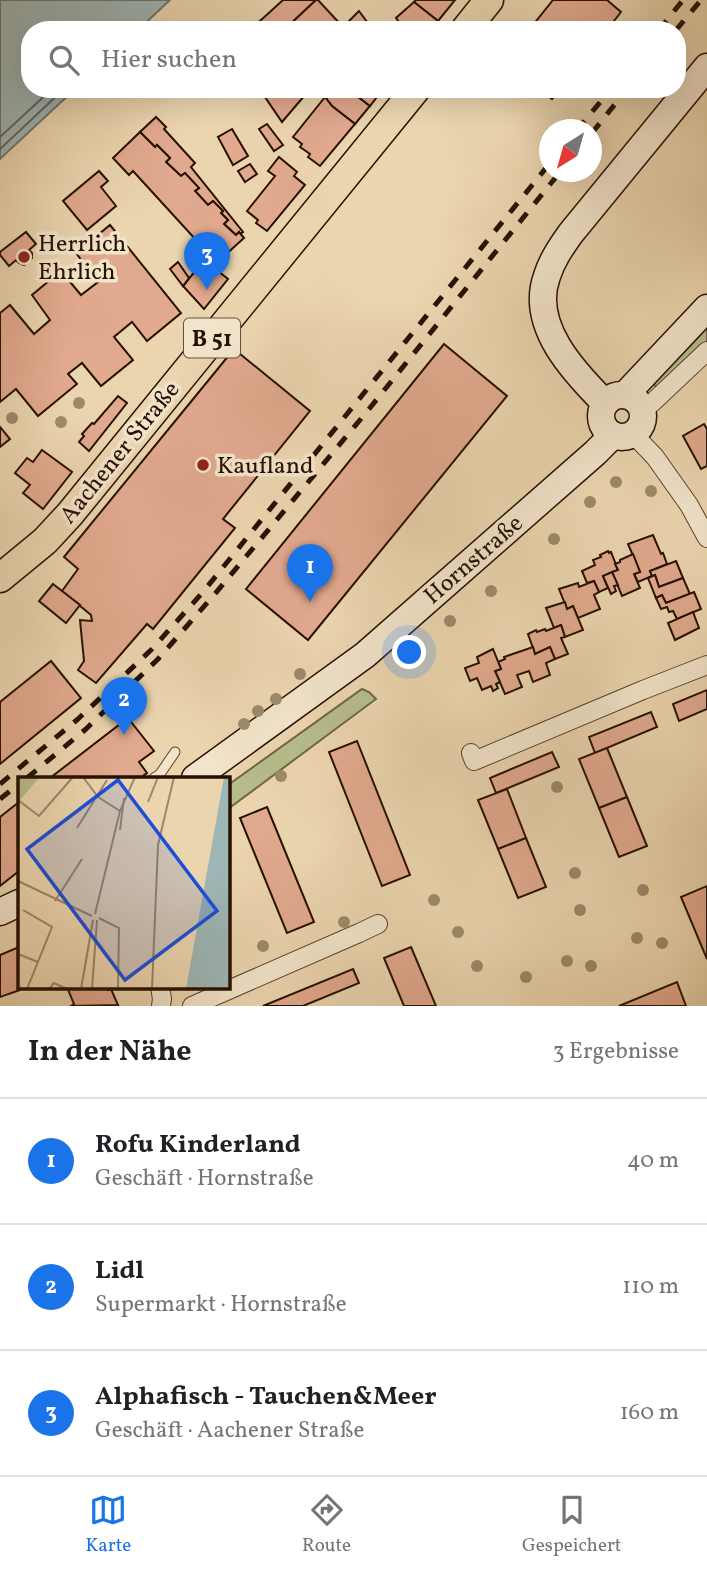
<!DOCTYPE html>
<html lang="de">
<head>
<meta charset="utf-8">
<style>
  :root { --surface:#fff; --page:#f2f2f2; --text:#202124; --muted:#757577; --line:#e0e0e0; --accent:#1a73e8 }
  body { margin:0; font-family:Vollkorn,serif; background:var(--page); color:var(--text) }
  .compass { position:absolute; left:539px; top:119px; width:63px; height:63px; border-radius:50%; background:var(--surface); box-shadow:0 7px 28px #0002; rotate:217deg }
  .you { position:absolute; left:410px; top:653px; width:24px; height:24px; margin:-18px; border:5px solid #fff; border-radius:50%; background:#1a73e8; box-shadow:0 0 0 10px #1a73e833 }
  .badge { display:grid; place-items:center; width:46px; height:46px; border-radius:50%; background:var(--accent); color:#fff; font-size:23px; font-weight:700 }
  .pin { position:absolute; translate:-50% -58px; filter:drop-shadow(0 2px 4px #0008) }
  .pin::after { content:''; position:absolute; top:37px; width:24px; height:21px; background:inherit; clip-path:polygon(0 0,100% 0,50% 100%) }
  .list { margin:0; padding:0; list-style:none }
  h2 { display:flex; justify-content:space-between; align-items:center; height:91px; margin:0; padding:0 28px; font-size:30px }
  h2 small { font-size:23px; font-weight:400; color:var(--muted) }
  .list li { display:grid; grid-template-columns:46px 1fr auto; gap:21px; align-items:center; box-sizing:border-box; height:126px; padding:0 28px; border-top:2px solid var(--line) }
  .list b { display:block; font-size:26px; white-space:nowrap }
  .list p { margin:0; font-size:23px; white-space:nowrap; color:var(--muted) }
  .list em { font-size:23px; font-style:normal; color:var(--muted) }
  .icon { flex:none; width:38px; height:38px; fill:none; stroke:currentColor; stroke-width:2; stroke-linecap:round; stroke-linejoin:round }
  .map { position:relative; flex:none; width:707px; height:1006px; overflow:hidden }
  .search { position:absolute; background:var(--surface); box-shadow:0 7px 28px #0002; left:21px; right:21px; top:21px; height:77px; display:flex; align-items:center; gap:18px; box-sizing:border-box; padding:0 24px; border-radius:28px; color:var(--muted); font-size:26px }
  .sheet { height:469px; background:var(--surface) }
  nav { display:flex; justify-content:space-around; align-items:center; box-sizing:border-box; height:98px; border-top:2px solid var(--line); background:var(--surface); font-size:19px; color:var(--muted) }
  nav a { display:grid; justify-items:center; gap:4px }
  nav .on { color:var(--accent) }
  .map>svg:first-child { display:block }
</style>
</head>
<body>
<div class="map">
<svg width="707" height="1006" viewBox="0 0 707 1006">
  <rect width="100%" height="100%" fill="#ebd5af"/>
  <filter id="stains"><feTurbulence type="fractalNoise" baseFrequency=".00286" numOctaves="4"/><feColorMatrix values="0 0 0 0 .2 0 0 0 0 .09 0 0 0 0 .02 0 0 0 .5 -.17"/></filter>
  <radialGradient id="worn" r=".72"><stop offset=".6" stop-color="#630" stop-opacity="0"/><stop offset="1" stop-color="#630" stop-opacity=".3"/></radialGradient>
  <!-- green -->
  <g fill="#b6bd8b" stroke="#6e6646" stroke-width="2">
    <path d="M707 323V342L659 388 651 383Z"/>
    <path d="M362 689 369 692 376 699 228 809V785Z"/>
  </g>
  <!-- water -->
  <path fill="#9db6b6" stroke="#6e746e" stroke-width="2" d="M0 0H170L138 30H30V89H75L0 159Z"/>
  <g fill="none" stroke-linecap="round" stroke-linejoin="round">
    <!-- shore -->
    <g stroke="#62635c" stroke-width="2">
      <path d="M0 137 52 89"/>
      <path d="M0 149 64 89"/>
    </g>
  </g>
  <!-- building -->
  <g fill="#e1a98e" stroke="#271002" stroke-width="2">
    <path d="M283 0H316L284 30H265L260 21Z"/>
    <path d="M316 0H318L343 27 340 30H284Z"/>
    <path d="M416 0H455L438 21 414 2Z"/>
    <path d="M553 0H607L621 12 607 30H529Z"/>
    <path d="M414 2 438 21 431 30H405L396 18Z"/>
    <path d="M359 11 373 30H346L343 27Z"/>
    <path d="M260 21 265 30H250Z"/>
    <path d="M271 89H302L305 95 282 122 265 97Z"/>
    <path d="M332 89H348L370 106 355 124 332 106 325 97Z"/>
    <path d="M348 89H383L370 106Z"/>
    <path d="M540 89H560L552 99Z"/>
    <path d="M325 97 332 106 355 124 320 166 308 157 310 154 300 147 302 144 293 137Z"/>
    <path d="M156 117 166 127 164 129 195 163 191 167 243 232 240 234 239 232 236 235 224 224 228 220 221 213 223 211 213 201 208 205 195 191 199 188 185 173 181 176 166 162 170 158 157 145 155 147 140 132Z"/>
    <path d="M267 124 283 145 274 151 259 129Z"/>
    <path d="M232 129 248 156 233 165 218 137Z"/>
    <path d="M140 132 155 147 157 145 170 158 166 162 181 176 185 173 199 188 195 191 208 205 213 201 223 211 221 213 228 220 224 224 236 235 239 232 244 238 222 258 200 235 196 240 133 171 129 175 113 158Z"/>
    <path d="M279 157 297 172 294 176 305 185 267 231 256 223 258 220 247 211 275 176 268 171Z"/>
    <path d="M250 164 257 174 245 182 238 171Z"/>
    <path d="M99 171 108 181 101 187 116 206 87 230 63 201Z"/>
    <path d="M110 225 181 313 147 341 132 322 114 337 133 360 101 386 82 363 68 374 77 384 38 416 16 389 0 402V313L10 305 34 334 50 320 32 295 61 271 81 295 98 282 76 253Z"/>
    <path d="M26 232 36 244 29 250 32 253V258L24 265 19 263 16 260 9 266 0 255V252Z"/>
    <path d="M204 260 228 279 204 309 183 286Z"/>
    <path d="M178 262 189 278 183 286 170 269Z"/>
    <path d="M444 344 507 396 308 640 246 589Z"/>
    <path d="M234 349 310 411 223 519 235 528 153 629 147 624 96 683 78 670 84 661 80 620 92 621 91 615 62 591 78 569 64 557Z"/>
    <path d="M118 396 127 403 89 451 79 442 84 436 82 434 92 423 94 424Z"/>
    <path d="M704 424 707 429V466L701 469 683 436Z"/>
    <path d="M0 427 10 439 0 447Z"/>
    <path d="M42 450 72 472 43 509 23 493 30 485 15 473 27 458 33 462Z"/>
    <path d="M653 535 661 554 663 553 667 564 650 571 652 576 638 582 634 574 640 572 628 544Z"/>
    <path d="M608 551 609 553 611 552 618 570 603 576 608 588 599 592 594 581 587 583 582 571 595 565 593 560 601 557 600 555Z"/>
    <path d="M633 554 640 572 634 574 640 588 622 596 612 572 618 570 615 564 620 562V560Z"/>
    <path d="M676 561 683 578 659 587 655 575 652 576 650 571Z"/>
    <path d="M612 572 618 585 614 586 616 591 611 594 603 576Z"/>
    <path d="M655 575 659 587 683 578 690 594 666 603 662 595 656 598 648 578Z"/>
    <path d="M594 581 599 592 594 595 600 609 578 618 573 606 567 609 559 589 578 583 579 587Z"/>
    <path d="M53 584 80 605 66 623 39 601Z"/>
    <path d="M694 592 701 609 677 619 673 611 669 612 667 607 661 609 656 598 662 595 666 603Z"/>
    <path d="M565 602 567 609 573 606 583 630 565 637 561 625 554 628 546 608Z"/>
    <path d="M693 612 699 628 675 640 668 623Z"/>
    <path d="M561 625 565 637 561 638 568 654 555 659 550 647 535 654 528 634 536 630 537 632 545 629 546 631Z"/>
    <path d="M533 647 535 654 550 647 555 659 546 663 550 675 533 682 529 671 517 675 522 687 505 694 495 671 501 669 498 662 505 659 504 657Z"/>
    <path d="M493 649 501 669 495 671 500 682 496 684 498 688 493 691 491 686 482 690 477 678 470 681 465 668 479 663 477 657Z"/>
    <path d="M51 661 81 698 0 764V702Z"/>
    <path d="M707 690V709L679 721 673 704Z"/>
    <path d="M651 712 657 727 595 753 589 737Z"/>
    <path d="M128 718 154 751 139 762 147 773 140 778H50Z"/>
    <path d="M357 741 410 875 382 886 329 752Z"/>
    <path d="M607 748 627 797 599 808 579 759Z"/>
    <path d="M552 752 559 767 496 793 490 778Z"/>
    <path d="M507 789 526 838 498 849 478 800Z"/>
    <path d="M627 797 647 846 619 857 599 808Z"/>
    <path d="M19 802V871L0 886V817Z"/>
    <path d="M267 807 314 922 287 933 240 818Z"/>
    <path d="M526 838 546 887 518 898 498 849Z"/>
    <path d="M707 886V959L681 897Z"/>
    <path d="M19 947 20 990 0 997V955Z"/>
    <path d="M411 947 436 1006H404L384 958Z"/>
    <path d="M353 969 359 983 303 1006H263Z"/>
    <path d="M677 982 686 1006H619Z"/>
    <path d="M67 987H107L108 990 111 989 118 1005 71 1006 74 1004Z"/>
  </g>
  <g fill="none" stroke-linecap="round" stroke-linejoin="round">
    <!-- lane casing -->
    <g stroke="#58412d" stroke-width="11">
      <path id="lane" d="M154 778 160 774 175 752"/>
    </g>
    <!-- street casing -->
    <g stroke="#58412d" stroke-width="20">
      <g id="street">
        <path d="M642 411 653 402 707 351"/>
        <path d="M633 434 655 457 689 505 707 538"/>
        <path d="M471 753 474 761 643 690 707 665"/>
        <path d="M160 987 162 999 161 1006"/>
        <path d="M192 1006 359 933 378 924"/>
      </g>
    </g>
    <!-- secondary casing -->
    <g stroke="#271002" stroke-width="29">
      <g id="secondary">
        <path d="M625 395 707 308"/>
        <circle cx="622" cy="416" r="21"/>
        <path d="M605 403C574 372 529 325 547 276 552 260 561 247 571 233L707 67"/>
        <path d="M195 778 365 655 595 453 613 435"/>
        <path d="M0 912 19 903"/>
      </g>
    </g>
    <!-- primary casing -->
    <g stroke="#271002" stroke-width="31">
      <g id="primary">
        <path d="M465 30 489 0"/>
        <path d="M0 578 45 541 70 514 416 89"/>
      </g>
    </g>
    <!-- lane -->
    <use href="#lane" stroke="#f2e4cb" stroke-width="9"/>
    <!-- street -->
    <use href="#street" stroke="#f2e4cb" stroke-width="18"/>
    <!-- secondary -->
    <use href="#secondary" stroke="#f2e4cb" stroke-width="26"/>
    <!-- primary -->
    <use href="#primary" stroke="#ebd5af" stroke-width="28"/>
    <!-- rail -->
    <g stroke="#271002" stroke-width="5" stroke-dasharray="12 12" stroke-linecap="butt">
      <path d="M659 30 683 0"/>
      <path d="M676 30 701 0"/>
      <path d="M577 130 611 89"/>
      <path d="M592 133 627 89"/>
      <path d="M27 778 86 729 158 659 214 595 365 414 560 172"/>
      <path d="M0 784 78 719 152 649 203 592 550 163"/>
      <path d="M0 799 19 784"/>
    </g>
  </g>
  <!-- trees -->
  <g fill="#9b8a6a">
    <circle cx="79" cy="403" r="6"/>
    <circle cx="12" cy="418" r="6"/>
    <circle cx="61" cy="422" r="6"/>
    <circle cx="616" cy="482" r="6"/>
    <circle cx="651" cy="491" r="6"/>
    <circle cx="590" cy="502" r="6"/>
    <circle cx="554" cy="539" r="6"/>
    <circle cx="491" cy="591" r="6"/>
    <circle cx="450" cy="621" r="6"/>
    <circle cx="418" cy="649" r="6"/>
    <circle cx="300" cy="674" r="6"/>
    <circle cx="276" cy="699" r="6"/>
    <circle cx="258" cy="711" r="6"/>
    <circle cx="244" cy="724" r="6"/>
    <circle cx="281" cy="776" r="6"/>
    <circle cx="557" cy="787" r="6"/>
    <circle cx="575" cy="873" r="6"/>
    <circle cx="643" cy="890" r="6"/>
    <circle cx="434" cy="900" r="6"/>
    <circle cx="580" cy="910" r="6"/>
    <circle cx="344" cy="922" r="6"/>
    <circle cx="458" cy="932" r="6"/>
    <circle cx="637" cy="938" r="6"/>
    <circle cx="662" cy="943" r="6"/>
    <circle cx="263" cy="946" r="6"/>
    <circle cx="567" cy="961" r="6"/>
    <circle cx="477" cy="966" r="6"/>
    <circle cx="591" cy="966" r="6"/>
    <circle cx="526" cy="977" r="6"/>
  </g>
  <!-- markers -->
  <g fill="#8f2418" stroke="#f2e4cb" stroke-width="2.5">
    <circle cx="24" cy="257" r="7"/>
    <circle cx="203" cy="465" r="7"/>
  </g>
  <g text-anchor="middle" stroke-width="7" stroke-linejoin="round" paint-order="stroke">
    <!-- shield labels -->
    <rect fill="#f2e4cb" stroke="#64503e" stroke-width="2" x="184" y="318.5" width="56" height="39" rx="5"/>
    <g font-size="23" font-weight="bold" fill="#271002">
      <text x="212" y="346">B 51</text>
    </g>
    <!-- poi labels -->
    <g font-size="24" fill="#271002" stroke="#f2e4cb" text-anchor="start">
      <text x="38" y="251">Herrlich<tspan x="38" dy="28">Ehrlich</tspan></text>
      <text x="217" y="473">Kaufland</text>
    </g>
    <!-- street labels -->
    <g font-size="24" fill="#271002" stroke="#f2e4cb">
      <text transform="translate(119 452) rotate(-51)" y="8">Aachener Straße</text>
      <text transform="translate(473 559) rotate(-41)" y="8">Hornstraße</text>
    </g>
  </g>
  <!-- overview -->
  <g transform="translate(18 777)">
    <rect width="212" height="212" fill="#ebd5af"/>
    <path d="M0 0H22L1 24 0 23Z" fill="#b6bd8b"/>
    <path d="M206 0H212V212H168Z" fill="#9db6b6"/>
    <path fill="none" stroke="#9d866a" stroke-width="2" d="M65 0 80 20 102 34M0 23 21 39 55 0M130 25 140 0M59 51 89 3M102 53 106 21M0 104 74 139M37 124 64 82M5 133 34 150 9 212M77 137 102 34 117 0M81 141 101 151 100 212M0 177 20 185M31 212 36 206 49 212M63 212 75 143M74 212 79 143M134 212 140 68 156 0"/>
    <path fill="#1d4ed8" fill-opacity="0.15" stroke="#1d4ed8" stroke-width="3.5" d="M100 3 199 134 107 203 9 72Z"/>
    <rect width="212" height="212" fill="none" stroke="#271002" stroke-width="3.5"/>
  </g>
  <rect width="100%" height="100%" filter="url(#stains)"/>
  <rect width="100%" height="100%" fill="url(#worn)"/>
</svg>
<svg class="compass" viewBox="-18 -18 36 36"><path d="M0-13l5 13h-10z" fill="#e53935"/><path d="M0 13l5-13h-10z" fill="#757577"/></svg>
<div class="you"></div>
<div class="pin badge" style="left:310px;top:602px">1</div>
<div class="pin badge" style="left:124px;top:735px">2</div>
<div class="pin badge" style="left:207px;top:290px">3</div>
<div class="search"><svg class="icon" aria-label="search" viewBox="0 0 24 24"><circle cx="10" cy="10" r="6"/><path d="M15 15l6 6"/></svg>Hier suchen</div>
</div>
<section class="sheet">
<h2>In der Nähe<small>3 Ergebnisse</small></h2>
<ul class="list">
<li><span class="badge">1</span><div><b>Rofu Kinderland</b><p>Geschäft · Hornstraße</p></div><em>40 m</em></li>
<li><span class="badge">2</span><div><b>Lidl</b><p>Supermarkt · Hornstraße</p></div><em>110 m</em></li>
<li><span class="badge">3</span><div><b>Alphafisch - Tauchen&amp;Meer</b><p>Geschäft · Aachener Straße</p></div><em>160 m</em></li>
</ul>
</section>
<nav>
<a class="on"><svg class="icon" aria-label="map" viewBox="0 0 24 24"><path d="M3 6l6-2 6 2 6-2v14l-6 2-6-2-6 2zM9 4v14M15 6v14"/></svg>Karte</a>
<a><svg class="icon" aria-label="directions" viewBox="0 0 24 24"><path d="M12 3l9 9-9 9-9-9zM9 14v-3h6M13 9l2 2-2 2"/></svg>Route</a>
<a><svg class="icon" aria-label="saved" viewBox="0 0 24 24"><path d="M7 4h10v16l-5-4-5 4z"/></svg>Gespeichert</a>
</nav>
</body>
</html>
